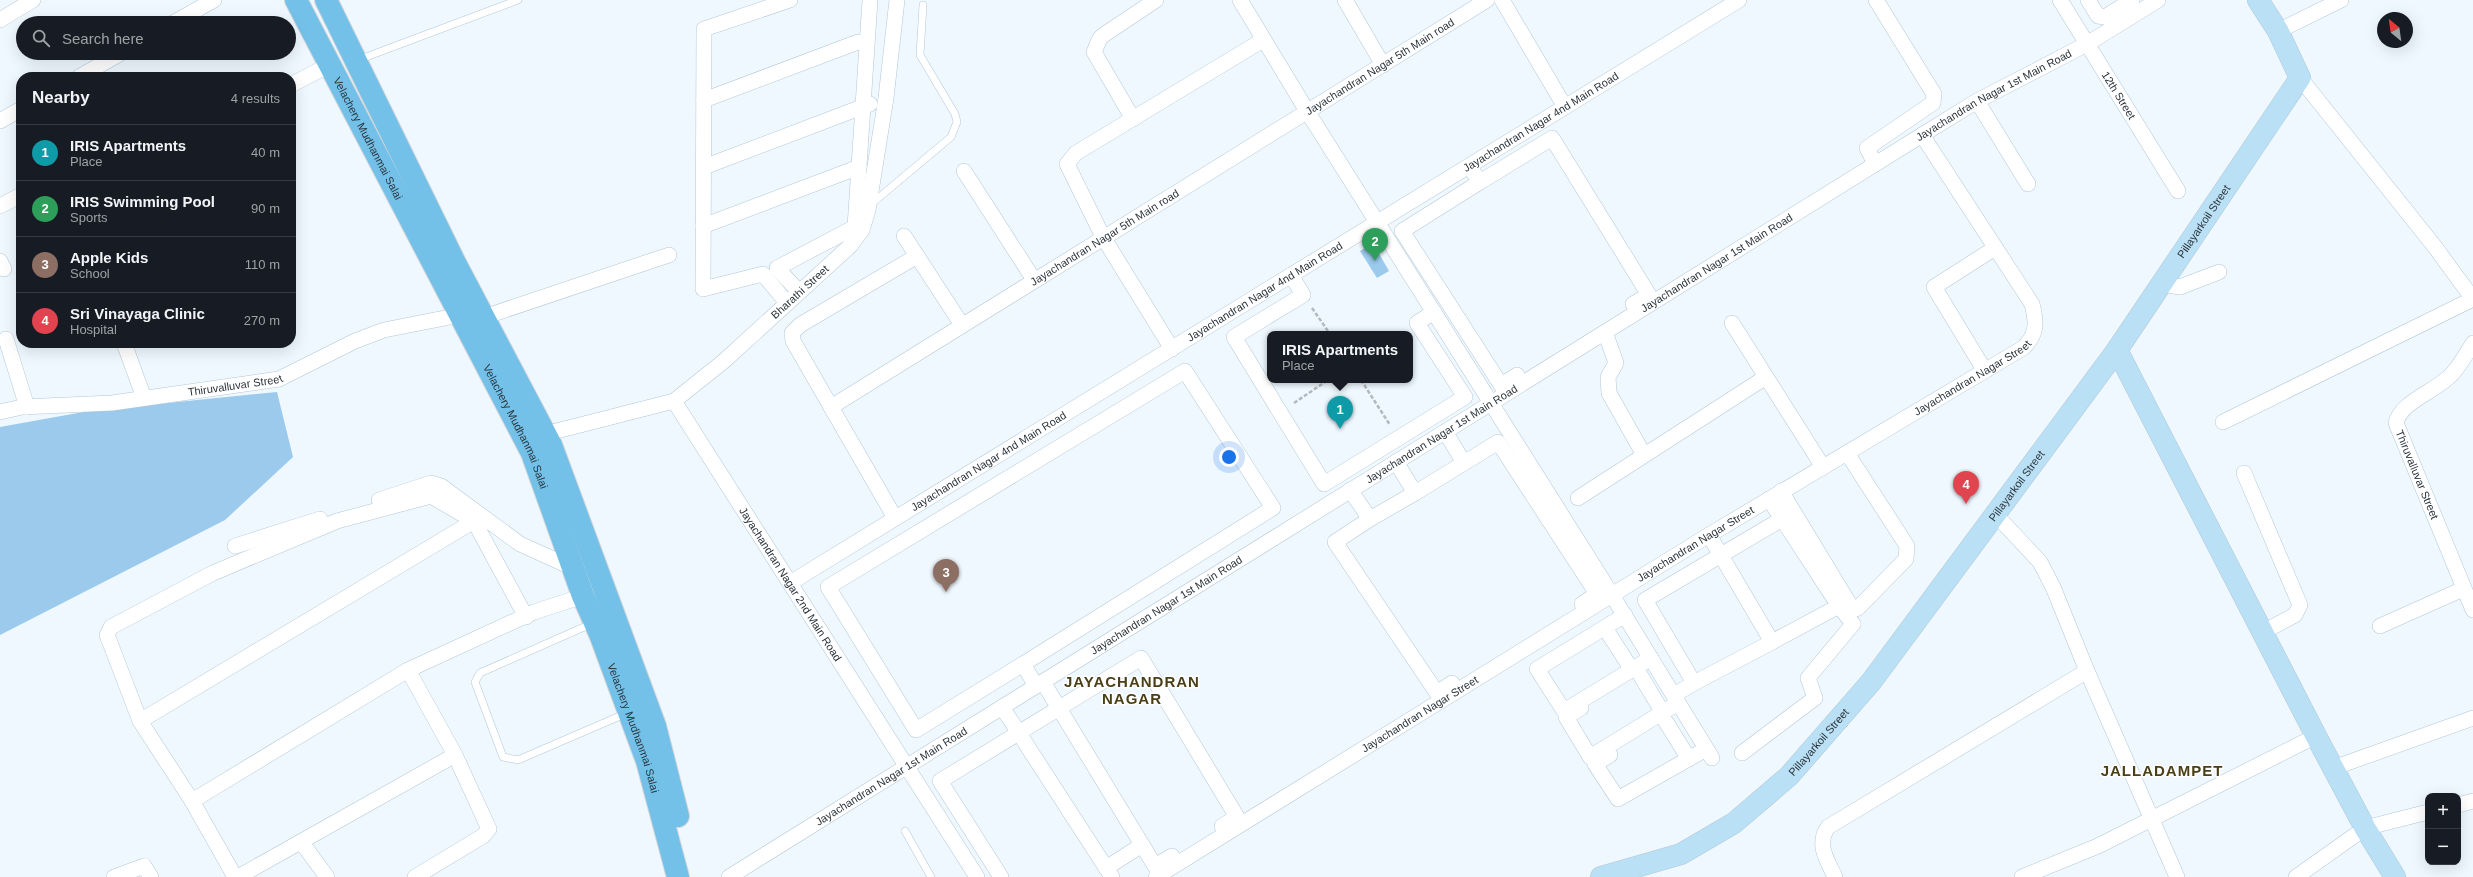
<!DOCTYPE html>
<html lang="en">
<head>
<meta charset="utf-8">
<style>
  :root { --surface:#171b24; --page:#242831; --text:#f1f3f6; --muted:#9ea1a6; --line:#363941; --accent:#0b8043 }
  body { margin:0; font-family:Helvetica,sans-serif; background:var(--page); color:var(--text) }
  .controls { position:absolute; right:12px; bottom:12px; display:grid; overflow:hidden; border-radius:8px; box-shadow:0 4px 16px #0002 }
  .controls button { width:36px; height:36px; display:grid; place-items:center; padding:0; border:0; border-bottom:1px solid var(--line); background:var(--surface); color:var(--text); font:20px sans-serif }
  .compass { position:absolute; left:2377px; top:12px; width:36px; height:36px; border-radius:50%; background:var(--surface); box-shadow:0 4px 16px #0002; rotate:331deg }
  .you { position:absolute; left:1229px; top:457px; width:14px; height:14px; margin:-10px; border:3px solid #fff; border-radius:50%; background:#1a73e8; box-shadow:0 0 0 6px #1a73e833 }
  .badge { display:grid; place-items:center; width:26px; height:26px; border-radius:50%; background:var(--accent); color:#fff; font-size:13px; font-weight:700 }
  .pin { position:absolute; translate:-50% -33px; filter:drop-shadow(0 1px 2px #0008) }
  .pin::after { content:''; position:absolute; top:21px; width:14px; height:12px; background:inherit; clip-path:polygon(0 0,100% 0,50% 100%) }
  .popup { position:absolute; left:1267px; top:331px; width:146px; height:52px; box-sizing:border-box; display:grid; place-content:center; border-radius:8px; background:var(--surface); filter:drop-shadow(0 1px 3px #0005); font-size:13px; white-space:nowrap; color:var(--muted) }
  .popup b { font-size:15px; color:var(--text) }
  .popup::after { content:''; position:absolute; left:50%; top:100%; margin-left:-8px; border:8px solid transparent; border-top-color:var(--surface) }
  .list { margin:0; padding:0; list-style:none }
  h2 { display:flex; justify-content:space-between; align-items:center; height:52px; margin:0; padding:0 16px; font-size:17px }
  h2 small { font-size:13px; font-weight:400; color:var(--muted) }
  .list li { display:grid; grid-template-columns:26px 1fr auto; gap:12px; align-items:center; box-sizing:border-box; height:56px; padding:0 16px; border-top:1px solid var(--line) }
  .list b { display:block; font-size:15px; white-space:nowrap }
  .list p { margin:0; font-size:13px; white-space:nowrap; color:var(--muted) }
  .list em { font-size:13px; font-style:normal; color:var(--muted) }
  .icon { flex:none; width:22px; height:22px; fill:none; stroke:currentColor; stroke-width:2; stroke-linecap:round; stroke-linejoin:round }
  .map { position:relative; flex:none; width:2473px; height:877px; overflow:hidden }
  .search { position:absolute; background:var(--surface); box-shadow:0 4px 16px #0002; left:16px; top:16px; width:280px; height:44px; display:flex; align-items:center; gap:10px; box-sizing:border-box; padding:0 14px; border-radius:22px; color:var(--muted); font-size:15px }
  .panel { position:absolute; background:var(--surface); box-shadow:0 4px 16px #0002; left:16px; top:72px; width:280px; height:276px; border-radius:16px }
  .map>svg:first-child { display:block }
</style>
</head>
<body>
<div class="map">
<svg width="2473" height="877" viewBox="0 0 2473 877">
  <rect width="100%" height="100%" fill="#eff8ff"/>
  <!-- water -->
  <g fill="#9bcaec">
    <path d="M1373 243 1389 271 1377 278 1360 251Z"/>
    <path d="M277 392 293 457 225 520 0 635V427L89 411Z"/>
  </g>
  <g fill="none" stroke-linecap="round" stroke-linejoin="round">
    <!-- lane casing -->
    <g stroke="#b2c8d8" stroke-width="8">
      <g id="lane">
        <path d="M358 60 518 0"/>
        <path d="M870 205 951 137 957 122 955 114 920 55 923 5"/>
        <path d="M593 623 480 673 475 682 503 757 518 760 627 713"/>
        <path d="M905 831 931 877"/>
      </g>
    </g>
    <!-- street casing -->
    <g stroke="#b2c8d8" stroke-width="16">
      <g id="street">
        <path d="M1240 0 1307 111 1612 595 1712 758"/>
        <path d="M1345 0 1383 65"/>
        <path d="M1502 0 1565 107"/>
        <path id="s1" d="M2060 0 2178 191"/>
        <path d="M2088 0 2098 16 2105 17 2132 0"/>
        <path d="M0 20 33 0"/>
        <path d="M173 23 214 0"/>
        <path d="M2278 31 2341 0"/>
        <path d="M79 77 121 53"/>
        <path d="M2300 78 2435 247 2473 299"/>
        <path d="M291 85 329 65"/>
        <path d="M704 100 858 42"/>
        <path d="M1977 101 2028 184"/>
        <path d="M1133 119 1094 52 1100 38 1105 34 1156 0"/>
        <path d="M0 121 21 109"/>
        <path d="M1875 164 1867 148 1933 103 1934 94 1876 0"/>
        <path d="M1469 166 1480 182 1552 138 1649 295 1633 304"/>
        <path d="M704 167 870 104"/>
        <path d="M964 171 1034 280"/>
        <path d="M1480 182 1402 231 1501 385 1517 375"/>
        <path d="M0 206 21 195"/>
        <path d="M703 226 859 167"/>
        <path d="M904 236 962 325"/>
        <path d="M0 261 4 269"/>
        <path d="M1291 275 1303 295 1234 337 1324 484 1465 397 1417 323 1434 312"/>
        <path d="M2162 284 2180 287 2219 272"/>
        <path d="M799 292 777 268 855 227 870 0"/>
        <path d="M787 303 763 274 703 289 704 29 790 0"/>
        <path d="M484 317 669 255"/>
        <path d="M1732 323 1823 467"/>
        <path d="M1605 332 1616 363 1608 377 1609 393 1644 455"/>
        <path d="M6 339 27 407"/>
        <path d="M124 343 144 398"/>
        <path id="s2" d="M2473 343C2467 353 2460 365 2452 374 2437 391 2401 401 2396 423L2473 610"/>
        <path d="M1172 349 1103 237 1067 164 1076 153 1263 40"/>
        <path d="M1985 371 1934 287 1995 248"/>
        <path id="s3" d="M674 401 977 877"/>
        <path d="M831 407 793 341 792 333 800 325 917 256"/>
        <path id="s4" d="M0 412 22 407 112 403 279 379 355 341 384 330 460 315"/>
        <path d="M2223 422 2473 299"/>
        <path d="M1446 433 1464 463 1498 442 1597 594 1582 604"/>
        <path id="s5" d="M537 436 674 401 724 361 850 246 862 230 868 210 886 98 897 0"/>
        <path d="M2244 473 2300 605 2295 615 2263 632"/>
        <path d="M1350 490 1370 519 1415 493 1396 462"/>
        <path d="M1781 491 1853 610 1858 608 1906 559 1907 546 1847 453"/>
        <path d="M1415 493 1464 463"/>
        <path d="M1578 498 1766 377"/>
        <path d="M1769 499 1839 606 1772 642"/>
        <path d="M379 500 431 483 441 486 520 544 573 568"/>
        <path d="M1996 515 2040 562 2053 587 2087 671 2177 877"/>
        <path id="s6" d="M895 518 831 407 1487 0"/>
        <path d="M1370 519 1335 542 1437 693 1452 683"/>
        <path d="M235 546 320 519"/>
        <path id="s7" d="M790 583 1739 0"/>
        <path d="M1625 615 1537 669 1564 711 1651 658"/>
        <path d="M2380 626 2463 589"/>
        <path d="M1605 628 1632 670"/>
        <path d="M1023 664 1273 508 1185 371 828 587 916 730 1023 664 1036 686"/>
        <path d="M1639 673 1663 713"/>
        <path d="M1043 682 1155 866 1172 856"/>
        <path d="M1694 683 1772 642 1709 535"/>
        <path d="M1674 695 1694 683 1645 600 1782 519"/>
        <path d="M1002 707 1112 877"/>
        <path d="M1581 708 1566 717 1590 757 1678 703"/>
        <path d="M140 721 109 640 107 635 111 627 213 573 337 521 431 496 474 521"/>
        <path d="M1666 722 1689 759"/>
        <path d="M1742 753 1815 698 1808 678 1853 624 1839 606"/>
        <path d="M1610 755 1595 764 1618 799 1706 749"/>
        <path d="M2333 768 2473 718"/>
        <path d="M192 801 140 721 474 521 526 617"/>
        <path d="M2458 805 2473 801"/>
        <path d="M302 843 327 877"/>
        <path d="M1106 868 1142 845"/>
        <path d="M114 877 144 866 151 877"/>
        <path d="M235 877 192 801 408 670 534 612 583 596"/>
        <path d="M238 877 455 755 408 670"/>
        <path d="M415 877 483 836 489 829 455 755"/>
        <path id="s8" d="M729 877 1922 135 1977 101 2087 44 2158 0"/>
        <path d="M1001 877 940 781 1141 658 1237 817 1222 826"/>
        <path id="s9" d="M1156 877 1709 535 2023 348C2037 335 2037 323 2032 304L1922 135"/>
        <path d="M1835 877C1827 860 1816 844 1828 827L2087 671"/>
        <path d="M2022 877 2098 846 2316 736"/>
        <path d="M2296 877 2365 828 2428 812"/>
      </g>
    </g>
    <!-- secondary casing -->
    <g stroke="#b2c8d8" stroke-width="22">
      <g id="secondary">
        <path d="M2117 350 2316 736 2365 828 2395 877"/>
        <path id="s10" d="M1601 877 1681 854 1734 823 1789 776 1871 682 2117 350 2300 78 2278 31 2258 0"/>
      </g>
    </g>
    <!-- primary casing -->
    <g stroke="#d5d6d8" stroke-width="24">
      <g id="primary">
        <path id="s11" d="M296 0 532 453 583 596 600 634 647 761 678 877"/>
        <path d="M326 0 455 263 551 445 655 726 678 816"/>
      </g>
    </g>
    <!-- path -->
    <g stroke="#b2bac1" stroke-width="2.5" stroke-dasharray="4 2" stroke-linecap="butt">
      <path d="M1312 308 1330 334"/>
      <path d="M1361 380 1390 425"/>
      <path d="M1294 403 1328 380"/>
    </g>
    <!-- lane -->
    <use href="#lane" stroke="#fff" stroke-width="7"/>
    <!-- street -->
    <use href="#street" stroke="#fff" stroke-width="15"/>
    <!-- secondary -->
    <use href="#secondary" stroke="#b9e0f4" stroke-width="21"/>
    <!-- primary -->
    <use href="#primary" stroke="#73c1e9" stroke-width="22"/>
  </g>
  <g text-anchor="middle" stroke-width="3" stroke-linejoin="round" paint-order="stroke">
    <!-- street labels -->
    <g font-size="11" fill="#2c343b" stroke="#fff">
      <text dy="4" stroke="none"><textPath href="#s6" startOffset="774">Jayachandran Nagar 5th Main road</textPath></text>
      <text dy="4" stroke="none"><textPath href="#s1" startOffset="112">12th Street</textPath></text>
      <text dy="4" stroke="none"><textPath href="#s8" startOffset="1487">Jayachandran Nagar 1st Main Road</textPath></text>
      <text dy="4" stroke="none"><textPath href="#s7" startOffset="881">Jayachandran Nagar 4nd Main Road</textPath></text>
      <text dy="4" stroke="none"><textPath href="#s11" startOffset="156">Velachery Mudhanmai Salai</textPath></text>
      <text dy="4" stroke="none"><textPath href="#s10" startOffset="910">Pillayarkoil Street</textPath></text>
      <text dy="4" stroke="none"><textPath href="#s6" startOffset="450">Jayachandran Nagar 5th Main road</textPath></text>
      <text dy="4" stroke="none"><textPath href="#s8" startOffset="1163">Jayachandran Nagar 1st Main Road</textPath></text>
      <text dy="4" stroke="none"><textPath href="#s5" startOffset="308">Bharathi Street</textPath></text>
      <text dy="4" stroke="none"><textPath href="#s7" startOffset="557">Jayachandran Nagar 4nd Main Road</textPath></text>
      <text dy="4" stroke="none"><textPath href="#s9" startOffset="957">Jayachandran Nagar Street</textPath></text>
      <text dy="4" stroke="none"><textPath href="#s4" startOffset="237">Thiruvalluvar Street</textPath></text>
      <text dy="4" stroke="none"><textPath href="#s11" startOffset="480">Velachery Mudhanmai Salai</textPath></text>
      <text dy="4" stroke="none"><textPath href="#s8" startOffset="839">Jayachandran Nagar 1st Main Road</textPath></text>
      <text dy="4" stroke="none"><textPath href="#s7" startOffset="233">Jayachandran Nagar 4nd Main Road</textPath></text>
      <text dy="4" stroke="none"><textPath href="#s2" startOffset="169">Thiruvalluvar Street</textPath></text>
      <text dy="4" stroke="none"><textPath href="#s10" startOffset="586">Pillayarkoil Street</textPath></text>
      <text dy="4" stroke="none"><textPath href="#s9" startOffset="634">Jayachandran Nagar Street</textPath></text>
      <text dy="4" stroke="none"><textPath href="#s3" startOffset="217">Jayachandran Nagar 2nd Main Road</textPath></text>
      <text dy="4" stroke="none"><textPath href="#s8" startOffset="515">Jayachandran Nagar 1st Main Road</textPath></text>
      <text dy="4" stroke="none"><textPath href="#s9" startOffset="310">Jayachandran Nagar Street</textPath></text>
      <text dy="4" stroke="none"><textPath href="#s11" startOffset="804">Velachery Mudhanmai Salai</textPath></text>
      <text dy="4" stroke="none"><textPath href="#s10" startOffset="262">Pillayarkoil Street</textPath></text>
      <text dy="4" stroke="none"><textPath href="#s8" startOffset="191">Jayachandran Nagar 1st Main Road</textPath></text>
    </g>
    <!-- district labels -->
    <g font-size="15" font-weight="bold" letter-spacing="1" fill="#4a3f16" stroke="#fff">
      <text x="1132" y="687">JAYACHANDRAN<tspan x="1132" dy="17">NAGAR</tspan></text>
      <text x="2162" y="776">JALLADAMPET</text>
    </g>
  </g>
</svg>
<div class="controls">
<button>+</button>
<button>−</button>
</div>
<svg class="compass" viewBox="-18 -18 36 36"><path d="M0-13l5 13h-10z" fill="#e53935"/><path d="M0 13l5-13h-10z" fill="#9ea1a6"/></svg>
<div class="you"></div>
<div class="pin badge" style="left:1340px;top:429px;background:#0f9aa8">1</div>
<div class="popup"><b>IRIS Apartments</b>Place</div>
<div class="pin badge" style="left:1375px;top:261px;background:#2e9e5b">2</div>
<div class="pin badge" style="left:946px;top:592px;background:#8d6e63">3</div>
<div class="pin badge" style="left:1966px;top:504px;background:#e0444e">4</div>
<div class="search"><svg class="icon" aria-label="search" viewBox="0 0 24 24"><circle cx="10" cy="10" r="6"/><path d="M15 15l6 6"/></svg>Search here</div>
<section class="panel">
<h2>Nearby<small>4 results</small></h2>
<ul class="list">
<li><span class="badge" style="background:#0f9aa8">1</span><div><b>IRIS Apartments</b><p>Place</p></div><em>40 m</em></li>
<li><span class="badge" style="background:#2e9e5b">2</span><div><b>IRIS Swimming Pool</b><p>Sports</p></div><em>90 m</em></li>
<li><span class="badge" style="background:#8d6e63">3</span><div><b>Apple Kids</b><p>School</p></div><em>110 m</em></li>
<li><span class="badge" style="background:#e0444e">4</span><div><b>Sri Vinayaga Clinic</b><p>Hospital</p></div><em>270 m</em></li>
</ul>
</section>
</div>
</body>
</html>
